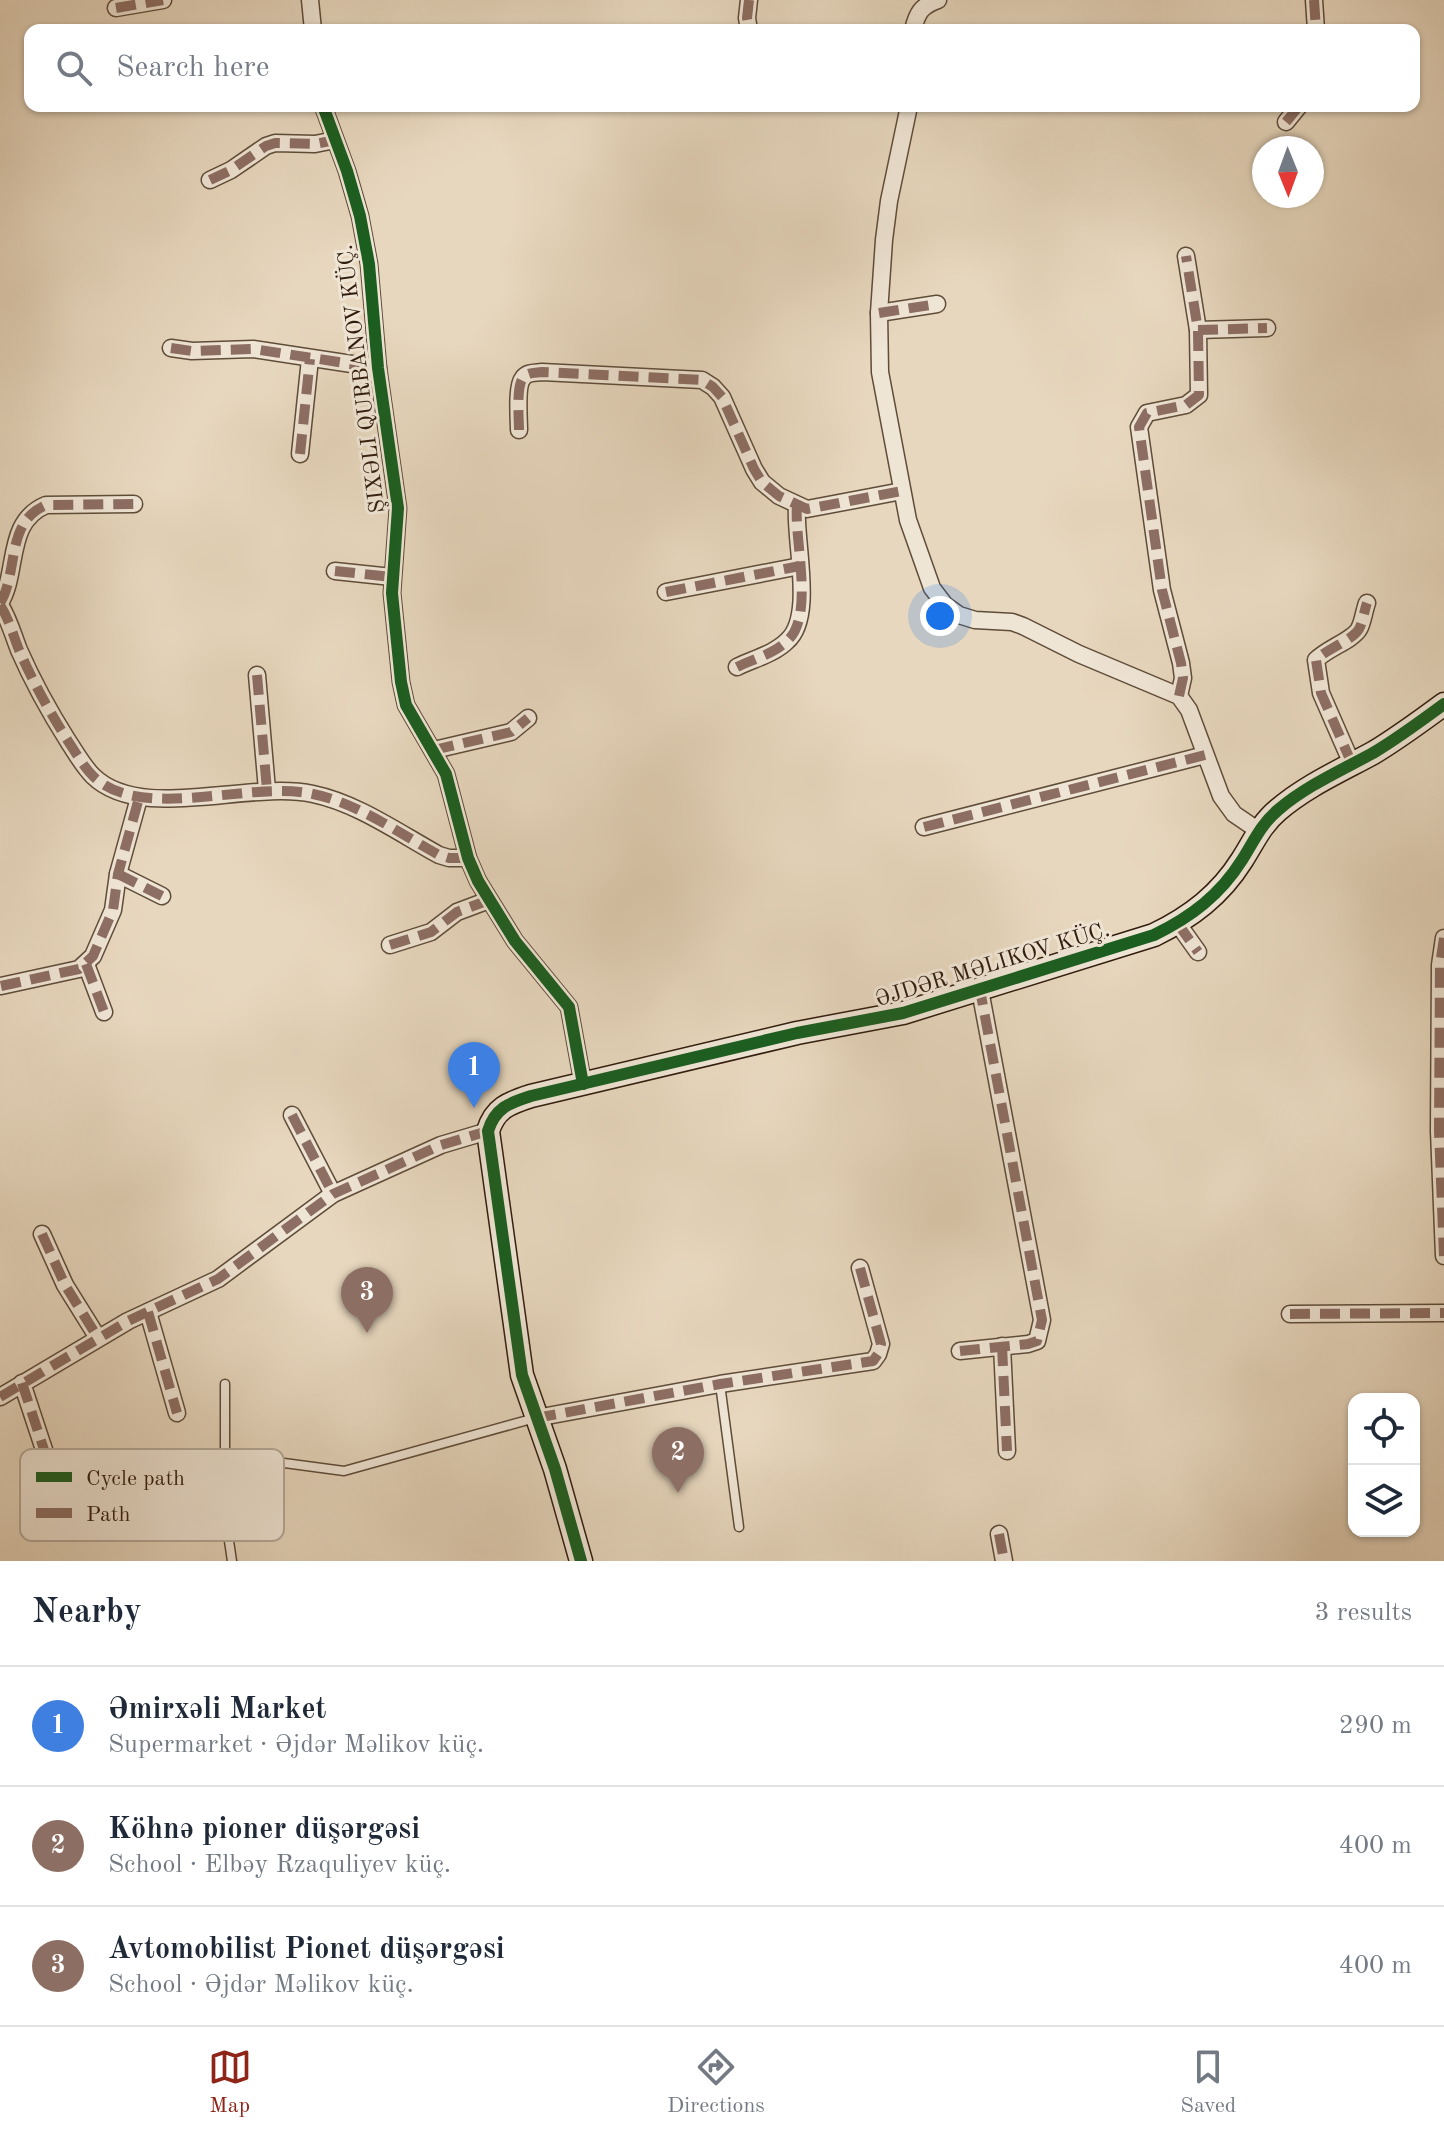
<!DOCTYPE html>
<html lang="en">
<head>
<meta charset="utf-8">
<style>
  :root { --surface:#fff; --page:#f6f6f7; --text:#1f2937; --muted:#747a83; --line:#e0e1e3; --accent:#8f2418 }
  body { margin:0; font-family:"Old Standard TT",serif; background:var(--page); color:var(--text) }
  .controls { position:absolute; right:24px; bottom:24px; display:grid; overflow:hidden; border-radius:16px; box-shadow:0 2px 6px #0004 }
  .controls button { width:72px; height:72px; display:grid; place-items:center; padding:0; border:0; border-bottom:2px solid var(--line); background:var(--surface); color:var(--text); font:40px sans-serif }
  .compass { position:absolute; left:1252px; top:136px; width:72px; height:72px; border-radius:50%; background:var(--surface); box-shadow:0 2px 6px #0004; rotate:179deg }
  .you { position:absolute; left:940px; top:616px; width:28px; height:28px; margin:-20px; border:6px solid #fff; border-radius:50%; background:#1a73e8; box-shadow:0 0 0 12px #1a73e833 }
  .badge { display:grid; place-items:center; width:52px; height:52px; border-radius:50%; background:var(--accent); color:#fff; font-size:26px; font-weight:700 }
  .pin { position:absolute; translate:-50% -66px; filter:drop-shadow(0 2px 4px #0008) }
  .pin::after { content:''; position:absolute; top:42px; width:28px; height:24px; background:inherit; clip-path:polygon(0 0,100% 0,50% 100%) }
  .list { margin:0; padding:0; list-style:none }
  h2 { display:flex; justify-content:space-between; align-items:center; height:104px; margin:0; padding:0 32px; font-size:34px }
  h2 small { font-size:26px; font-weight:400; color:var(--muted) }
  .list li { display:grid; grid-template-columns:52px 1fr auto; gap:24px; align-items:center; box-sizing:border-box; height:120px; padding:0 32px; border-top:2px solid var(--line) }
  .list b { display:block; font-size:30px; white-space:nowrap }
  .list p { margin:0; font-size:26px; white-space:nowrap; color:var(--muted) }
  .list em { font-size:26px; font-style:normal; color:var(--muted) }
  .icon { flex:none; width:44px; height:44px; fill:none; stroke:currentColor; stroke-width:2; stroke-linecap:round; stroke-linejoin:round }
  .map { position:relative; flex:none; width:1444px; height:1561px; overflow:hidden }
  .search { position:absolute; background:var(--surface); box-shadow:0 2px 6px #0004; left:24px; right:24px; top:24px; height:88px; display:flex; align-items:center; gap:20px; box-sizing:border-box; padding:0 28px; border-radius:16px; color:var(--muted); font-size:30px }
  .sheet { height:464px; background:var(--surface) }
  nav { display:flex; justify-content:space-around; align-items:center; box-sizing:border-box; height:112px; border-top:2px solid var(--line); background:var(--surface); font-size:22px; color:var(--muted) }
  nav a { display:grid; justify-items:center; gap:4px }
  nav .on { color:var(--accent) }
  .map>svg:first-child { display:block }
</style>
</head>
<body>
<div class="map">
<svg width="1444" height="1561" viewBox="0 0 1444 1561">
  <rect width="100%" height="100%" fill="#e7d7be"/>
  <filter id="stains"><feTurbulence type="fractalNoise" baseFrequency=".0025" numOctaves="4"/><feColorMatrix values="0 0 0 0 .2 0 0 0 0 .09 0 0 0 0 .02 0 0 0 .5 -.17"/></filter>
  <radialGradient id="worn" r=".72"><stop offset=".6" stop-color="#630" stop-opacity="0"/><stop offset="1" stop-color="#630" stop-opacity=".3"/></radialGradient>
  <g fill="none" stroke-linecap="round" stroke-linejoin="round">
    <!-- lane casing -->
    <g stroke="#5f4c39" stroke-width="11">
      <g id="lane">
        <path d="M225 1384V1514L232 1561"/>
        <path d="M720 1384 739 1527"/>
        <path d="M226 1462 254 1459 344 1471 535 1418"/>
      </g>
    </g>
    <!-- street casing -->
    <g stroke="#5f4c39" stroke-width="19">
      <g id="street">
        <path d="M310 0 313 30"/>
        <path d="M749 0 747 18 749 30"/>
        <path d="M1314 0 1316 30"/>
        <path d="M116 8 163 0"/>
        <path d="M913 30C917 13 921 6 938 0"/>
        <path d="M323 106 347 171 360 216 369 264 378 368 398 508 392 593 401 682 406 705 446 774 468 858 478 881 515 941 569 1007 583 1084"/>
        <path d="M909 106 889 201 884 240 879 313 880 372 908 520 932 588 945 605 959 615 975 620 1012 622 1023 626 1079 654 1179 696 1189 710 1221 796 1234 814 1259 831"/>
        <path d="M1286 122 1299 106"/>
        <path d="M210 180 231 170 266 146 275 143 315 144 335 140"/>
        <path d="M879 313 937 304"/>
        <path d="M1198 330 1267 328"/>
        <path d="M171 348 192 351 253 349 378 368"/>
        <path d="M519 430C519 419 516 386 523 378 527 372 535 373 542 372L702 380 713 387 722 397 754 469 762 482 779 496 807 509 902 491"/>
        <path d="M300 454 310 359"/>
        <path d="M335 571 392 577"/>
        <path d="M666 592 800 566"/>
        <path d="M0 603C19 572 5 522 46 505L134 504"/>
        <path d="M0 605C9 619 13 635 19 650 33 682 49 711 68 741 76 753 83 766 93 776 141 823 249 780 313 794 357 803 399 833 439 855L449 858H468"/>
        <path d="M737 667C753 659 774 654 787 641 815 617 794 540 797 506"/>
        <path d="M257 675 267 790"/>
        <path d="M1179 696 1183 678 1181 663 1162 590 1139 427 1147 413 1186 405 1199 395 1198 330 1186 256"/>
        <path d="M434 750 511 732 528 718"/>
        <path d="M1352 764 1321 693 1316 660C1326 649 1353 640 1359 629 1363 622 1364 611 1367 603"/>
        <path d="M924 827 1205 755"/>
        <path d="M118 874 162 896"/>
        <path d="M1178 924 1198 952"/>
        <path d="M1444 938 1440 965 1439 1131 1444 1256"/>
        <path d="M390 945 431 932 457 912 489 900"/>
        <path d="M86 964 104 1012"/>
        <path d="M1 986 79 969 93 956 113 910 118 874 139 798"/>
        <path d="M292 1115 333 1194"/>
        <path d="M42 1234 65 1285 98 1338"/>
        <path d="M148 1312 177 1413"/>
        <path d="M1290 1314 1444 1313"/>
        <path d="M1002 1346 1007 1451"/>
        <path d="M960 1351 1028 1344 1037 1341 1042 1320 980 990"/>
        <path d="M22 1383 57 1489"/>
        <path d="M0 1397 128 1321 218 1279 333 1194 441 1145 488 1131"/>
        <path d="M536 1418 720 1384 873 1361 878 1354 881 1344 860 1268"/>
        <path d="M999 1534 1004 1561"/>
      </g>
    </g>
    <!-- secondary casing -->
    <g stroke="#321d0d" stroke-width="25">
      <path id="secondary" d="M581 1561 555 1469 522 1375 488 1131C495 1108 509 1103 531 1096L797 1033 903 1013 1154 935C1191 917 1220 895 1242 860 1253 843 1261 824 1278 810 1306 786 1340 771 1373 753 1398 738 1421 721 1444 704"/>
    </g>
    <!-- lane -->
    <use href="#lane" stroke="#efe5d5" stroke-width="8"/>
    <!-- street -->
    <use href="#street" stroke="#efe5d5" stroke-width="16"/>
    <!-- secondary -->
    <use href="#secondary" stroke="#efe5d5" stroke-width="22"/>
    <!-- quiet -->
    <g stroke="#8d6e63" stroke-width="10" stroke-dasharray="20 10" stroke-linecap="butt">
      <path d="M749 0 747 18 749 30"/>
      <path d="M1314 0 1316 30"/>
      <path d="M116 8 163 0"/>
      <path d="M1286 122 1299 106"/>
      <path d="M210 180 231 170 266 146 275 143 315 144 335 140"/>
      <path d="M879 313 937 304"/>
      <path d="M1198 330 1267 328"/>
      <path d="M171 348 192 351 253 349 378 368"/>
      <path d="M519 430C519 419 516 386 523 378 527 372 535 373 542 372L702 380 713 387 722 397 754 469 762 482 779 496 807 509 902 491"/>
      <path d="M300 454 310 359"/>
      <path d="M335 571 392 577"/>
      <path d="M666 592 800 566"/>
      <path d="M0 603C19 572 5 522 46 505L134 504"/>
      <path d="M0 605C9 619 13 635 19 650 33 682 49 711 68 741 76 753 83 766 93 776 141 823 249 780 313 794 357 803 399 833 439 855L449 858H468"/>
      <path d="M737 667C753 659 774 654 787 641 815 617 794 540 797 506"/>
      <path d="M257 675 267 790"/>
      <path d="M1179 696 1183 678 1181 663 1162 590 1139 427 1147 413 1186 405 1199 395 1198 330 1186 256"/>
      <path d="M434 750 511 732 528 718"/>
      <path d="M1352 764 1321 693 1316 660C1326 649 1353 640 1359 629 1363 622 1364 611 1367 603"/>
      <path d="M924 827 1205 755"/>
      <path d="M118 874 162 896"/>
      <path d="M1178 924 1198 952"/>
      <path d="M1444 938 1440 965 1439 1131 1444 1256"/>
      <path d="M390 945 431 932 457 912 489 900"/>
      <path d="M86 964 104 1012"/>
      <path d="M1 986 79 969 93 956 113 910 118 874 139 798"/>
      <path d="M292 1115 333 1194"/>
      <path d="M42 1234 65 1285 98 1338"/>
      <path d="M148 1312 177 1413"/>
      <path d="M1290 1314 1444 1313"/>
      <path d="M1002 1346 1007 1451"/>
      <path d="M960 1351 1028 1344 1037 1341 1042 1320 980 990"/>
      <path d="M22 1383 57 1489"/>
      <path d="M0 1397 128 1321 218 1279 333 1194 441 1145 488 1131"/>
      <path d="M536 1418 720 1384 873 1361 878 1354 881 1344 860 1268"/>
      <path d="M999 1534 1004 1561"/>
    </g>
    <!-- cycleway casing -->
    <g stroke="#efe5d5" stroke-width="17">
      <g id="cycleway">
        <path d="M323 106 347 171 360 216 369 264 378 368 398 508 392 593 401 682 406 705 446 774 468 858 478 881 515 941 569 1007 583 1084"/>
        <path d="M581 1561 555 1469 522 1375 488 1131C495 1108 509 1103 531 1096L797 1033 903 1013 1154 935C1191 917 1220 895 1242 860 1253 843 1261 824 1278 810 1306 786 1340 771 1373 753 1398 738 1421 721 1444 704"/>
      </g>
    </g>
    <!-- cycleway -->
    <use href="#cycleway" stroke="#1b5e20" stroke-width="12"/>
  </g>
  <g text-anchor="middle" stroke-width="6" stroke-linejoin="round" paint-order="stroke">
    <!-- street labels -->
    <g font-size="22" fill="#321d0d" stroke="#efe5d5">
      <text transform="translate(360 379) rotate(-97)" y="8">ŞIXƏLI QURBANOV KÜÇ.</text>
      <text transform="translate(992 963) rotate(-17)" y="8">ƏJDƏR MƏLIKOV KÜÇ.</text>
    </g>
  </g>
  <!-- legend -->
  <rect x="20" y="1449" width="264" height="92" rx="12" fill="#efe5d5" stroke="#b6a999" stroke-width="2"/>
  <rect x="36" y="1472" width="36" height="10" fill="#1b5e20"/>
  <rect x="36" y="1508" width="36" height="10" fill="#8d6e63"/>
  <g font-size="22" fill="#321d0d">
    <text x="86" y="1485">Cycle path</text>
    <text x="86" y="1521">Path</text>
  </g>
  <rect width="100%" height="100%" filter="url(#stains)"/>
  <rect width="100%" height="100%" fill="url(#worn)"/>
</svg>
<div class="controls">
<button><svg class="icon" aria-label="locate" viewBox="0 0 24 24"><circle cx="12" cy="12" r="6"/><path d="M12 2v4M12 18v4M2 12h4M18 12h4"/></svg></button>
<button><svg class="icon" aria-label="layers" viewBox="0 0 24 24"><path d="M12 4l9 5-9 5-9-5zM3 14l9 5 9-5"/></svg></button>
</div>
<svg class="compass" viewBox="-18 -18 36 36"><path d="M0-13l5 13h-10z" fill="#e53935"/><path d="M0 13l5-13h-10z" fill="#747a83"/></svg>
<div class="you"></div>
<div class="pin badge" style="left:474px;top:1108px;background:#3f7fe0">1</div>
<div class="pin badge" style="left:678px;top:1493px;background:#8d6e63">2</div>
<div class="pin badge" style="left:367px;top:1333px;background:#8d6e63">3</div>
<div class="search"><svg class="icon" aria-label="search" viewBox="0 0 24 24"><circle cx="10" cy="10" r="6"/><path d="M15 15l6 6"/></svg>Search here</div>
</div>
<section class="sheet">
<h2>Nearby<small>3 results</small></h2>
<ul class="list">
<li><span class="badge" style="background:#3f7fe0">1</span><div><b>Əmirxəli Market</b><p>Supermarket · Əjdər Məlikov küç.</p></div><em>290 m</em></li>
<li><span class="badge" style="background:#8d6e63">2</span><div><b>Köhnə pioner düşərgəsi</b><p>School · Elbəy Rzaquliyev küç.</p></div><em>400 m</em></li>
<li><span class="badge" style="background:#8d6e63">3</span><div><b>Avtomobilist Pionet düşərgəsi</b><p>School · Əjdər Məlikov küç.</p></div><em>400 m</em></li>
</ul>
</section>
<nav>
<a class="on"><svg class="icon" aria-label="map" viewBox="0 0 24 24"><path d="M3 6l6-2 6 2 6-2v14l-6 2-6-2-6 2zM9 4v14M15 6v14"/></svg>Map</a>
<a><svg class="icon" aria-label="directions" viewBox="0 0 24 24"><path d="M12 3l9 9-9 9-9-9zM9 14v-3h6M13 9l2 2-2 2"/></svg>Directions</a>
<a><svg class="icon" aria-label="saved" viewBox="0 0 24 24"><path d="M7 4h10v16l-5-4-5 4z"/></svg>Saved</a>
</nav>
</body>
</html>
